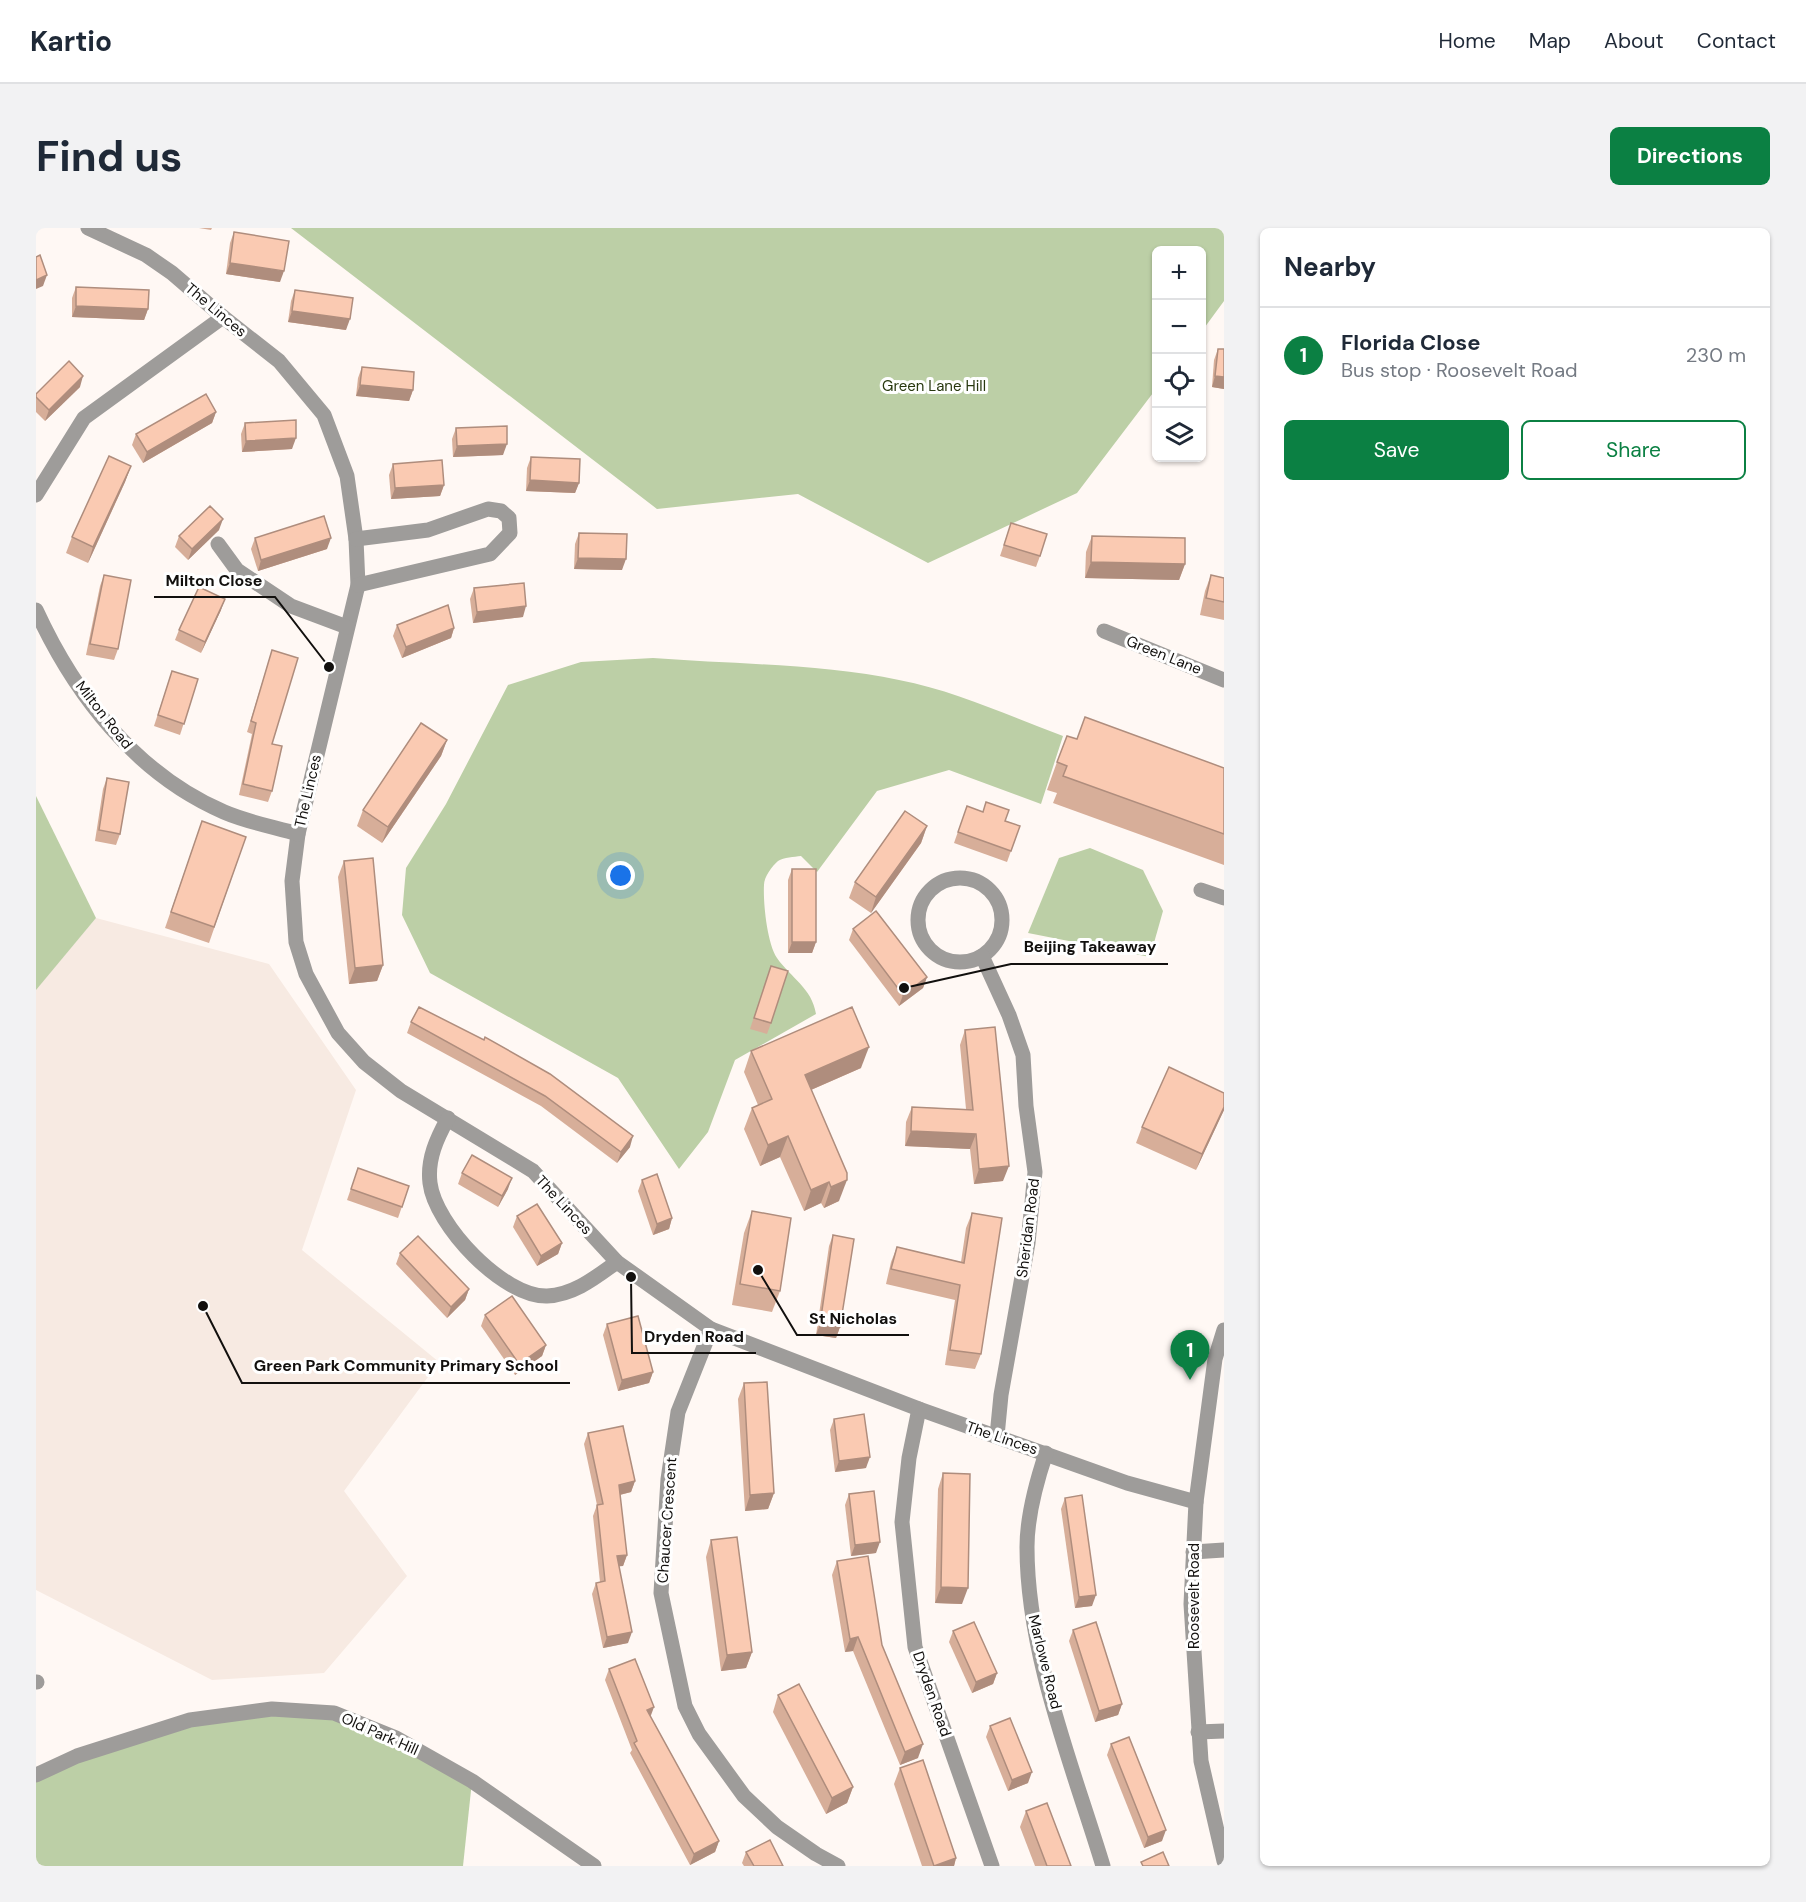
<!DOCTYPE html>
<html lang="en">
<head>
<meta charset="utf-8">
<style>
  :root { --surface:#fff; --page:#f2f2f3; --text:#1f2937; --muted:#747a83; --line:#e0e1e3; --accent:#0b8043 }
  body { margin:0; font-family:"DM Sans",sans-serif; background:var(--page); color:var(--text) }
  .controls { position:absolute; right:18px; top:18px; display:grid; overflow:hidden; border-radius:9px; box-shadow:0 2px 4px #0004 }
  .controls button { width:54px; height:54px; display:grid; place-items:center; padding:0; border:0; border-bottom:2px solid var(--line); background:var(--surface); color:var(--text); font:30px sans-serif }
  .you { position:absolute; left:585px; top:648px; width:21px; height:21px; margin:-15px; border:4px solid #fff; border-radius:50%; background:#1a73e8; box-shadow:0 0 0 9px #1a73e833 }
  .badge { display:grid; place-items:center; width:39px; height:39px; border-radius:50%; background:var(--accent); color:#fff; font-size:20px; font-weight:700 }
  .pin { position:absolute; translate:-50% -50px; filter:drop-shadow(0 2px 3px #0008) }
  .pin::after { content:''; position:absolute; top:32px; width:21px; height:18px; background:inherit; clip-path:polygon(0 0,100% 0,50% 100%) }
  .list { margin:0; padding:0; list-style:none }
  h2 { display:flex; justify-content:space-between; align-items:center; height:78px; margin:0; padding:0 24px; font-size:26px }
  h2 small { font-size:20px; font-weight:400; color:var(--muted) }
  .list li { display:grid; grid-template-columns:39px 1fr auto; gap:18px; align-items:center; box-sizing:border-box; height:96px; padding:0 24px; border-top:2px solid var(--line) }
  .list b { display:block; font-size:22px; white-space:nowrap }
  .list p { margin:0; font-size:20px; white-space:nowrap; color:var(--muted) }
  .list em { font-size:20px; font-style:normal; color:var(--muted) }
  .actions { display:flex; gap:12px; padding:18px 24px }
  .actions a { flex:1; padding:14px 0; border:2px solid var(--accent); border-radius:9px; text-align:center; font-size:21px; color:var(--accent) }
  .actions .main { background:var(--accent); color:#fff }
  .icon { flex:none; width:33px; height:33px; fill:none; stroke:currentColor; stroke-width:2; stroke-linecap:round; stroke-linejoin:round }
  .map { position:relative; flex:none; width:1188px; height:1638px; overflow:hidden; border-radius:9px }
  header { display:flex; align-items:center; gap:36px; box-sizing:border-box; height:84px; padding:0 30px; background:var(--surface); border-bottom:2px solid var(--line) }
  header strong { font-size:28px }
  nav { display:flex; gap:33px; margin-inline-start:auto; font-size:21px }
  .intro { display:flex; align-items:center; justify-content:space-between; box-sizing:border-box; height:144px; padding:0 36px }
  h1 { margin:0; font-size:42px }
  .button { padding:15px 27px; border-radius:9px; background:var(--accent); color:#fff; font-size:21px; font-weight:700 }
  main { display:flex; gap:36px; padding:0 36px }
  aside { flex:1; background:var(--surface); border-radius:9px; box-shadow:0 2px 4px #0004 }
  .map>svg:first-child { display:block }
</style>
</head>
<body>
<header>
<strong>Kartio</strong>
<nav><a>Home</a><a>Map</a><a>About</a><a>Contact</a></nav>
</header>
<div class="intro"><h1>Find us</h1><a class="button">Directions</a></div>
<main>
<div class="map">
<svg width="1188" height="1638" viewBox="0 0 1188 1638">
  <rect width="100%" height="100%" fill="#fff8f4"/>
  <!-- built -->
  <path fill="#f7eae2" d="M60 690 233 736 320 862 266 1022 403 1134 308 1263 371 1348 288 1445 176 1452 0 1362V761Z"/>
  <!-- green -->
  <g fill="#bccfa6">
    <path d="M255 0H1188V73L1166 103V22H1120V161L1041 265 892 335 762 266 621 281Z"/>
    <path d="M617 430C696 436 787 436 863 452 920 463 973 488 1027 508L1005 576 913 542 841 563 781 644 765 628C758 629 748 629 742 633 736 638 728 649 728 657 727 674 731 715 741 730 755 750 776 760 780 786L699 832 672 904 643 941 582 850 394 745 366 687 370 640 410 576 472 457 545 434Z"/>
    <path d="M0 568 60 690 0 762Z"/>
    <path d="M1054 620 1107 642 1127 683 1114 729 992 705 1023 630Z"/>
    <path d="M298 1485 436 1553 427 1638H0V1547L154 1492Z"/>
  </g>
  <g fill="none" stroke-linecap="round" stroke-linejoin="round">
    <!-- minor -->
    <g stroke="#9e9c9a" stroke-width="15">
      <path d="M52 0 110 27 136 45 187 89 243 133 288 187 311 248 320 311 322 357 262 606 256 653 260 714 270 746 302 805 328 834 365 863 497 943 581 1034 675 1101 883 1181 1091 1255 1160 1274"/>
      <path d="M0 267 48 190 187 89"/>
      <path d="M320 311 392 302 452 281 465 283 473 290 474 305 454 326 322 357"/>
      <path d="M182 316 201 342 255 378 311 399"/>
      <path d="M0 382C39 467 100 546 188 584 211 594 238 599 262 606"/>
      <path d="M1068 403 1188 452"/>
      <circle cx="924" cy="692" r="42"/>
      <path d="M1165 662 1188 670"/>
      <path d="M946 728 973 787 987 827 990 878 999 944 992 1015 965 1167 961 1208"/>
      <path d="M412 890C401 910 391 931 394 955 399 997 467 1069 511 1068 538 1067 560 1049 581 1034"/>
      <path d="M675 1101 642 1184 632 1251 625 1365 649 1478 663 1506 708 1568 741 1599 780 1626 802 1638"/>
      <path d="M1188 1102 1179 1131 1160 1274 1155 1376 1165 1533 1188 1633"/>
      <path d="M883 1181 873 1230 866 1294 879 1419 956 1638"/>
      <path d="M1010 1225C1000 1255 991 1287 991 1319 991 1426 1036 1536 1067 1638"/>
      <path d="M1157 1324 1188 1322"/>
      <path d="M0 1454H1"/>
      <path d="M1162 1504 1188 1503"/>
      <path d="M0 1547 41 1528 154 1492 236 1481 298 1485 360 1510 436 1553 558 1638"/>
    </g>
  </g>
  <!-- wall -->
  <g fill="#d7ae99">
    <path d="M163 0H176L175 2Z"/>
    <path d="M198 4 244 54 190 46 194 15Z"/>
    <path d="M40 59 112 81 108 92 36 89V70Z"/>
    <path d="M259 62 310 102 252 94 255 73Z"/>
    <path d="M1182 121 1188 161 1176 159 1178 132Z"/>
    <path d="M326 139 377 162 373 173 320 168 322 150Z"/>
    <path d="M44 159 9 193 0 184V166Z"/>
    <path d="M180 184 176 195 107 235 96 217 100 206Z"/>
    <path d="M209 195 256 221 206 224 205 206Z"/>
    <path d="M420 200 467 227 417 229 416 211Z"/>
    <path d="M495 229 543 255 539 265 490 263 491 240Z"/>
    <path d="M357 236 408 257 404 268 355 271 353 247Z"/>
    <path d="M95 238 89 254 52 335 30 325 36 309Z"/>
    <path d="M975 295 1004 328 1000 339 964 328Z"/>
    <path d="M183 302 152 332 139 319 143 308Z"/>
    <path d="M543 305 586 342 538 341 539 316Z"/>
    <path d="M1056 308 1149 336 1143 352 1049 350 1050 324Z"/>
    <path d="M219 310 291 321 222 343 215 321Z"/>
    <path d="M68 347 82 421 78 432 50 427 64 358Z"/>
    <path d="M1175 347 1188 350V392L1164 387 1169 363Z"/>
    <path d="M438 360 487 389 437 395 434 371Z"/>
    <path d="M185 382 165 425 139 412 143 402Z"/>
    <path d="M361 397 418 400 415 410 366 430 357 408Z"/>
    <path d="M236 422V563L232 574 203 567 216 506 211 504Z"/>
    <path d="M136 443 162 451 144 507 118 498Z"/>
    <path d="M1041 511 1188 540V637L1017 575 1021 565 1011 562 1021 534Z"/>
    <path d="M411 512 405 528 346 615 321 598 327 582Z"/>
    <path d="M71 550 84 606 80 617 59 613 67 561Z"/>
    <path d="M931 578 984 598 971 634 918 615Z"/>
    <path d="M166 593 210 609 173 715 129 700Z"/>
    <path d="M891 598 885 615 835 685 813 670 819 654Z"/>
    <path d="M308 633 347 737 341 753 313 756 302 649Z"/>
    <path d="M756 641 780 714 776 725H752V652Z"/>
    <path d="M817 701 891 749 887 760 863 778 813 712Z"/>
    <path d="M731 749 735 795 731 806 714 801Z"/>
    <path d="M383 779 594 919 581 935 505 878 371 805 375 794Z"/>
    <path d="M929 802 967 953 938 956 934 921 869 918 870 894 876 879 930 881 924 817Z"/>
    <path d="M715 823 825 840 775 862 803 973 788 980 785 975 768 983 744 929 724 938 708 901 716 880 722 877 708 844Z"/>
    <path d="M1188 865V882L1160 942 1100 915 1106 899Z"/>
    <path d="M322 940 373 958 362 990 311 972Z"/>
    <path d="M426 945 472 961 462 979 422 956Z"/>
    <path d="M606 952 636 990 633 1001 617 1007 602 963Z"/>
    <path d="M716 983 744 1063 736 1084 696 1077 708 1005Z"/>
    <path d="M936 985 945 1126 939 1141 909 1137 919 1072 850 1056 855 1034 861 1019 925 1034 930 1000Z"/>
    <path d="M481 988 526 1015 522 1026 501 1038 477 999Z"/>
    <path d="M797 1007 804 1099 800 1110 780 1107 793 1018Z"/>
    <path d="M364 1025 433 1061 429 1072 411 1090 360 1036Z"/>
    <path d="M449 1087 510 1117 506 1128 479 1147 445 1098Z"/>
    <path d="M571 1096 617 1144 613 1155 582 1163 567 1107Z"/>
    <path d="M708 1155 738 1265 732 1281 709 1283 702 1171Z"/>
    <path d="M798 1191 830 1240 799 1244 794 1202Z"/>
    <path d="M552 1205 599 1253 595 1264 584 1267 591 1327 587 1338H583L592 1415 567 1420 556 1366 560 1355 564 1354 557 1288 561 1277 548 1216Z"/>
    <path d="M907 1245 926 1376 899 1375 902 1261Z"/>
    <path d="M813 1266 840 1325 815 1328 809 1277Z"/>
    <path d="M1029 1270 1056 1378 1039 1380 1025 1281Z"/>
    <path d="M675 1312 716 1424 710 1440 685 1443 670 1329Z"/>
    <path d="M801 1333 846 1417 882 1530 864 1537 817 1423 809 1424 796 1347Z"/>
    <path d="M1037 1402 1086 1476 1082 1487 1059 1494 1033 1413Z"/>
    <path d="M917 1403 961 1445 957 1456 936 1465 913 1414Z"/>
    <path d="M573 1441 614 1488 683 1613 679 1624 654 1637 594 1525 596 1522 569 1452Z"/>
    <path d="M742 1467 817 1559 811 1575 790 1586 737 1484Z"/>
    <path d="M954 1498 992 1555 972 1563 950 1509Z"/>
    <path d="M1075 1516 1126 1613 1108 1620 1071 1527Z"/>
    <path d="M864 1540 920 1630 918 1638H886L858 1556Z"/>
    <path d="M990 1583 1035 1638H999L984 1599Z"/>
    <path d="M710 1624 747 1638H708L706 1635Z"/>
  </g>
  <!-- shaded-wall -->
  <g fill="#af8d7d">
    <path d="M194 35 248 43 244 54 190 46Z"/>
    <path d="M11 47 7 58 0 61V52Z"/>
    <path d="M40 78 112 81 108 92 36 89Z"/>
    <path d="M256 83 314 91 310 102 252 94Z"/>
    <path d="M47 148 44 159 9 193 13 182Z"/>
    <path d="M1179 148 1188 149V161L1176 159Z"/>
    <path d="M324 157 377 162 373 173 320 168Z"/>
    <path d="M180 184 176 195 107 235 111 224Z"/>
    <path d="M260 210 256 221 206 224 210 213Z"/>
    <path d="M471 216 467 227 417 229 421 218Z"/>
    <path d="M95 238 89 254 52 335 57 319Z"/>
    <path d="M494 252 543 255 539 265 490 263Z"/>
    <path d="M408 257 404 268 355 271 359 260Z"/>
    <path d="M187 291 183 302 152 332 156 321Z"/>
    <path d="M295 310 291 321 222 343 225 332Z"/>
    <path d="M542 330 590 331 586 342 538 341Z"/>
    <path d="M1055 334 1149 336 1143 352 1049 350Z"/>
    <path d="M189 371 185 382 165 425 169 414Z"/>
    <path d="M490 378 487 389 437 395 441 384Z"/>
    <path d="M418 400 415 410 366 430 370 419Z"/>
    <path d="M411 512 405 528 346 615 352 599Z"/>
    <path d="M891 598 885 615 835 685 840 669Z"/>
    <path d="M756 714H780L776 725H752Z"/>
    <path d="M347 737 341 753 313 756 319 740Z"/>
    <path d="M891 749 887 760 863 778 867 767Z"/>
    <path d="M833 819 825 840 761 868 769 847Z"/>
    <path d="M1188 879V882L1160 942 1166 926Z"/>
    <path d="M875 903 940 906 934 921 869 918Z"/>
    <path d="M597 908 594 919 581 935 585 924Z"/>
    <path d="M752 908 744 929 724 938 732 917Z"/>
    <path d="M973 938 967 953 938 956 943 941Z"/>
    <path d="M476 950 472 961 462 979 466 968Z"/>
    <path d="M811 952 803 973 788 980 795 959Z"/>
    <path d="M793 954 785 975 768 983 775 962Z"/>
    <path d="M636 990 633 1001 617 1007 621 996Z"/>
    <path d="M526 1015 522 1026 501 1038 505 1028Z"/>
    <path d="M433 1061 429 1072 411 1090 415 1079Z"/>
    <path d="M784 1096 804 1099 800 1110 780 1107Z"/>
    <path d="M510 1117 506 1128 479 1147 483 1136Z"/>
    <path d="M617 1144 613 1155 582 1163 586 1152Z"/>
    <path d="M834 1229 830 1240 799 1244 803 1233Z"/>
    <path d="M599 1253 595 1264 579 1268 583 1257Z"/>
    <path d="M738 1265 732 1281 709 1283 714 1267Z"/>
    <path d="M844 1314 840 1325 815 1328 819 1317Z"/>
    <path d="M591 1327 587 1338 577 1339 581 1328Z"/>
    <path d="M905 1359 932 1360 926 1376 899 1375Z"/>
    <path d="M1060 1367 1056 1378 1039 1380 1043 1369Z"/>
    <path d="M596 1404 592 1415 567 1420 571 1409Z"/>
    <path d="M822 1409 817 1423 809 1424 814 1411Z"/>
    <path d="M716 1424 710 1440 685 1443 691 1427Z"/>
    <path d="M961 1445 957 1456 936 1465 940 1454Z"/>
    <path d="M1086 1476 1082 1487 1059 1494 1063 1483Z"/>
    <path d="M618 1479 614 1490 611 1482Z"/>
    <path d="M887 1516 882 1530 864 1537 869 1524Z"/>
    <path d="M996 1544 992 1555 972 1563 976 1552Z"/>
    <path d="M817 1559 811 1575 790 1586 796 1570Z"/>
    <path d="M1130 1602 1126 1613 1108 1620 1112 1609Z"/>
    <path d="M683 1613 679 1624 654 1637 658 1626Z"/>
    <path d="M920 1630 918 1638H898Z"/>
  </g>
  <!-- building -->
  <g fill="#facab2" stroke="#af8d7d" stroke-width="1.5">
    <path d="M198 4 253 13 248 43 194 35Z"/>
    <path d="M4 27 11 47 0 52V29Z"/>
    <path d="M40 59 113 62 112 81 40 78Z"/>
    <path d="M259 62 317 70 314 91 256 83Z"/>
    <path d="M1182 121H1188V149L1179 148Z"/>
    <path d="M33 133 47 148 13 182 0 169V166Z"/>
    <path d="M326 139 378 144 377 162 324 157Z"/>
    <path d="M170 166 180 184 111 224 100 206Z"/>
    <path d="M260 192V210L210 213 209 195Z"/>
    <path d="M471 198V216L421 218 420 200Z"/>
    <path d="M73 228 95 238 57 319 36 309Z"/>
    <path d="M495 229 544 231 543 255 494 252Z"/>
    <path d="M406 232 408 257 359 260 357 236Z"/>
    <path d="M174 278 187 291 156 321 143 308Z"/>
    <path d="M288 288 295 310 225 332 219 310Z"/>
    <path d="M975 295 1011 306 1004 328 968 317Z"/>
    <path d="M543 305 591 306 590 331 542 330Z"/>
    <path d="M1056 308 1149 310V336L1055 334Z"/>
    <path d="M68 347 95 352 82 421 54 416Z"/>
    <path d="M1175 347 1188 350V374L1170 370Z"/>
    <path d="M488 355 490 378 441 384 438 360Z"/>
    <path d="M163 359 189 371 169 414 143 402Z"/>
    <path d="M412 377 418 400 370 419 361 397Z"/>
    <path d="M236 422 262 430 236 516 246 518 236 563 207 556 220 495 215 493Z"/>
    <path d="M136 443 162 451 148 496 122 487Z"/>
    <path d="M1049 489 1188 540V606L1027 548 1031 538 1021 534 1031 508 1041 511Z"/>
    <path d="M385 495 411 512 352 599 327 582Z"/>
    <path d="M71 550 93 554 84 606 63 602Z"/>
    <path d="M950 574 973 582 969 593 984 598 975 623 922 604 931 578 947 584Z"/>
    <path d="M869 583 891 598 840 669 819 654Z"/>
    <path d="M166 593 210 609 178 699 135 684Z"/>
    <path d="M337 630 347 737 319 740 308 633Z"/>
    <rect x="756" y="641" width="24" height="73"/>
    <path d="M840 683 891 749 867 767 817 701Z"/>
    <path d="M735 738 752 743 735 795 718 790Z"/>
    <path d="M383 779 448 812 449 809 514 846 597 908 585 924 509 868 375 794Z"/>
    <path d="M816 779 833 819 769 847 811 945V952L795 959 793 954 775 962 752 908 732 917 716 880 736 871 715 823Z"/>
    <path d="M959 799 973 938 943 941 940 906 875 903 876 879 937 882 929 802Z"/>
    <path d="M1133 839 1188 865V879L1166 926 1106 899Z"/>
    <path d="M436 927 476 950 466 968 426 945Z"/>
    <path d="M322 940 373 958 366 979 315 961Z"/>
    <path d="M621 946 636 990 621 996 606 952Z"/>
    <path d="M501 976 526 1015 505 1028 481 988Z"/>
    <path d="M716 983 755 990 744 1063 704 1056Z"/>
    <path d="M936 985 966 990 945 1126 914 1122 924 1057 855 1041 861 1019 928 1035Z"/>
    <path d="M797 1007 818 1011 804 1099 784 1096Z"/>
    <path d="M382 1008 433 1061 415 1079 364 1025Z"/>
    <path d="M476 1068 510 1117 483 1136 449 1087Z"/>
    <path d="M602 1088 617 1144 586 1152 571 1096Z"/>
    <path d="M731 1154 738 1265 714 1267 708 1155Z"/>
    <path d="M828 1186 834 1229 803 1233 798 1191Z"/>
    <path d="M587 1198 599 1253 583 1257 591 1327 581 1328 596 1404 571 1409 560 1355 569 1353 561 1277 567 1276 552 1205Z"/>
    <path d="M907 1245 934 1246 932 1360 905 1359Z"/>
    <path d="M838 1263 844 1314 819 1317 813 1266Z"/>
    <path d="M1046 1267 1060 1367 1043 1369 1029 1270Z"/>
    <path d="M701 1309 716 1424 691 1427 675 1312Z"/>
    <path d="M832 1328 846 1417 887 1516 869 1524 822 1409 814 1411 801 1333Z"/>
    <path d="M938 1394 961 1445 940 1454 917 1403Z"/>
    <path d="M1060 1394 1086 1476 1063 1483 1037 1402Z"/>
    <path d="M599 1431 618 1479 611 1482 683 1613 658 1626 598 1515 601 1513 573 1441Z"/>
    <path d="M763 1456 817 1559 796 1570 742 1467Z"/>
    <path d="M974 1490 996 1544 976 1552 954 1498Z"/>
    <path d="M1093 1509 1130 1602 1112 1609 1075 1516Z"/>
    <path d="M887 1532 920 1630 898 1638 864 1540Z"/>
    <path d="M1011 1575 1035 1638H1011L990 1583Z"/>
    <path d="M734 1612 747 1638H718L710 1624Z"/>
    <path d="M1127 1624 1133 1638H1107L1105 1634Z"/>
  </g>
  <g text-anchor="middle" stroke-width="6" stroke-linejoin="round" paint-order="stroke">
    <!-- street labels -->
    <g font-size="15" fill="#12100e" stroke="#fff">
      <text transform="translate(180 82) rotate(40)" y="5">The Linces</text>
      <text transform="translate(1128 427) rotate(22)" y="5">Green Lane</text>
      <text transform="translate(68 487) rotate(52)" y="5">Milton Road</text>
      <text transform="translate(272 563) rotate(-77)" y="5">The Linces</text>
      <text transform="translate(528 977) rotate(47)" y="5">The Linces</text>
      <text transform="translate(992 1000) rotate(-83)" y="5">Sheridan Road</text>
      <text transform="translate(966 1210) rotate(19)" y="5">The Linces</text>
      <text transform="translate(631 1292) rotate(-86)" y="5">Chaucer Crescent</text>
      <text transform="translate(1158 1368) rotate(-90)" y="5">Roosevelt Road</text>
      <text transform="translate(1009 1434) rotate(76)" y="5">Marlowe Road</text>
      <text transform="translate(896 1466) rotate(71)" y="5">Dryden Road</text>
      <text transform="translate(344 1506) rotate(24)" y="5">Old Park Hill</text>
    </g>
    <!-- park labels -->
    <g font-size="15" fill="#28380f" stroke="#fff">
      <text x="898" y="163">Green Lane Hill</text>
    </g>
  </g>
  <!-- callouts -->
  <path fill="none" stroke="#12100e" stroke-width="2" d="M293 439L239 369H118M868 760L975 736H1132M722 1042L761 1107H873M595 1049L596 1125H720M167 1078L206 1155H534"/>
  <g fill="#12100e" stroke="#fff" stroke-width="2">
    <circle cx="293" cy="439" r="6"/>
    <circle cx="868" cy="760" r="6"/>
    <circle cx="722" cy="1042" r="6"/>
    <circle cx="595" cy="1049" r="6"/>
    <circle cx="167" cy="1078" r="6"/>
  </g>
  <g font-size="16" text-anchor="middle" font-weight="bold" fill="#12100e" stroke="#fff" stroke-width="6" stroke-linejoin="round" paint-order="stroke">
    <text x="178" y="358">Milton Close</text>
    <text x="1054" y="724">Beijing Takeaway</text>
    <text x="817" y="1096">St Nicholas</text>
    <text x="658" y="1114">Dryden Road</text>
    <text x="370" y="1143">Green Park Community Primary School</text>
  </g>
</svg>
<div class="controls">
<button>+</button>
<button>−</button>
<button><svg class="icon" aria-label="locate" viewBox="0 0 24 24"><circle cx="12" cy="12" r="6"/><path d="M12 2v4M12 18v4M2 12h4M18 12h4"/></svg></button>
<button><svg class="icon" aria-label="layers" viewBox="0 0 24 24"><path d="M12 4l9 5-9 5-9-5zM3 14l9 5 9-5"/></svg></button>
</div>
<div class="you"></div>
<div class="pin badge" style="left:1154px;top:1152px">1</div>
</div>
<aside>
<h2>Nearby<small></small></h2>
<ul class="list">
<li><span class="badge">1</span><div><b>Florida Close</b><p>Bus stop · Roosevelt Road</p></div><em>230 m</em></li>
</ul>
<div class="actions"><a class="main">Save</a><a>Share</a></div>
</aside>
</main>
</body>
</html>
